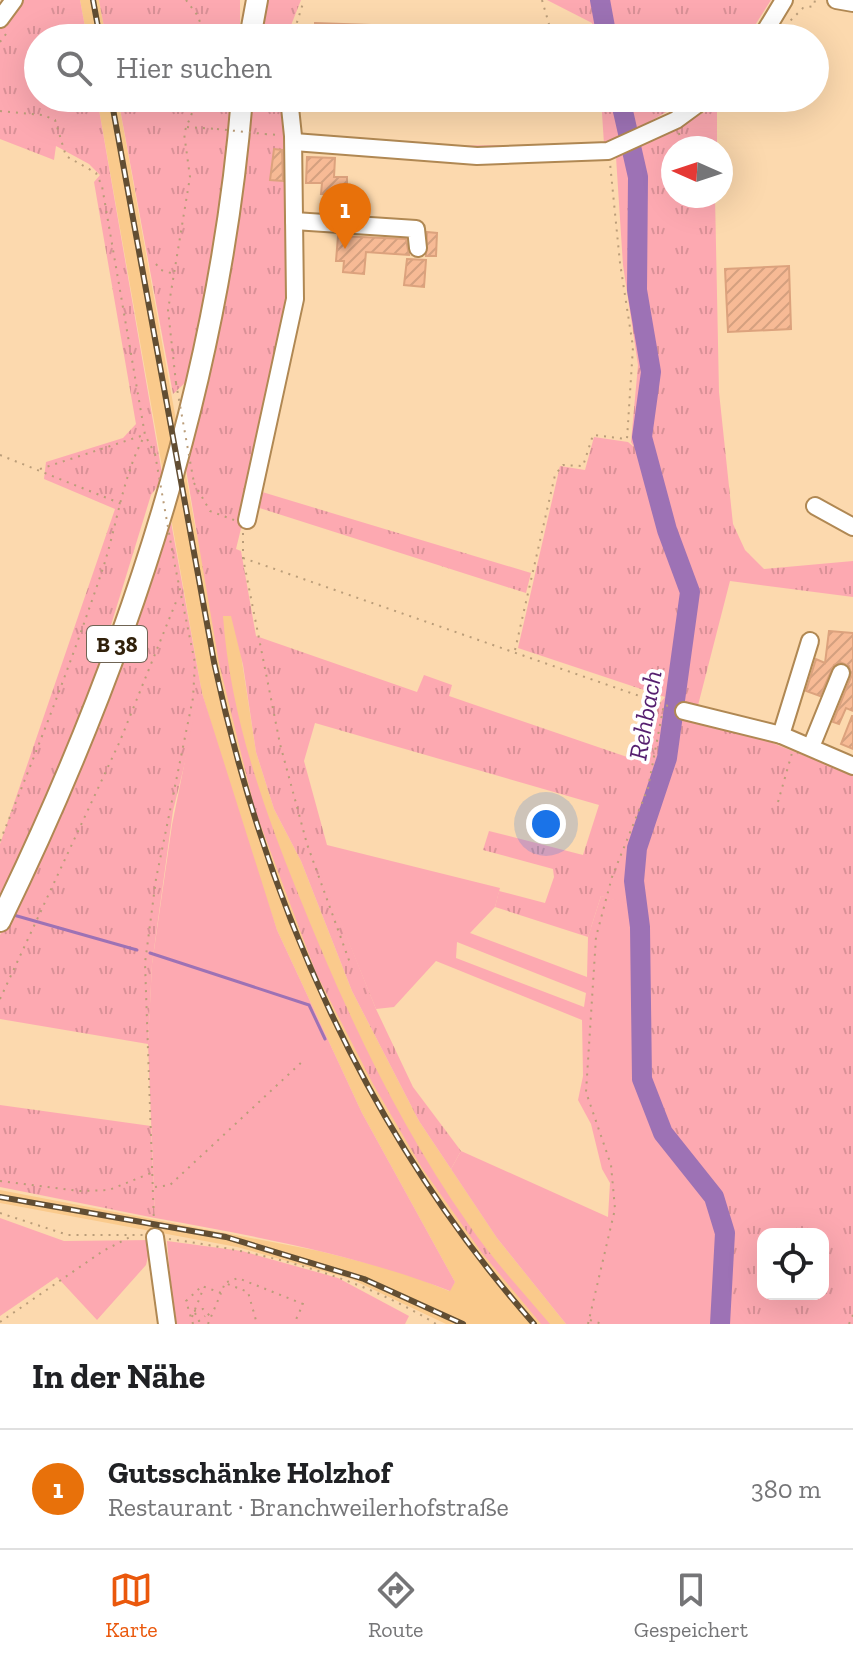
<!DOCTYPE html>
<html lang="de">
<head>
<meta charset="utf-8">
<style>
  :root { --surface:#fff; --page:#f2f2f2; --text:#202124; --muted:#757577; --line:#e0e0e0; --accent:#ea580c }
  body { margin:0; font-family:"Zilla Slab",serif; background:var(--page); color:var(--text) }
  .controls { position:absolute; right:24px; bottom:24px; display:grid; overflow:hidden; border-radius:16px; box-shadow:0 8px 32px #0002 }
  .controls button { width:72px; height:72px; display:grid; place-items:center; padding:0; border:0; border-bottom:2px solid var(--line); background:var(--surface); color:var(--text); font:40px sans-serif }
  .compass { position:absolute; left:661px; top:136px; width:72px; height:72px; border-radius:50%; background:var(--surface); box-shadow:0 8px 32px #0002; rotate:273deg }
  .you { position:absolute; left:546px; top:824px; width:28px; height:28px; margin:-20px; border:6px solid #fff; border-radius:50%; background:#1a73e8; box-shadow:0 0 0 12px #1a73e833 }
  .badge { display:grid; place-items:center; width:52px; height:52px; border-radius:50%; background:var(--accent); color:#fff; font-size:26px; font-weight:700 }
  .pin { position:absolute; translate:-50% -66px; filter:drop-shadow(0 2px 4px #0008) }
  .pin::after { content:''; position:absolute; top:42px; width:28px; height:24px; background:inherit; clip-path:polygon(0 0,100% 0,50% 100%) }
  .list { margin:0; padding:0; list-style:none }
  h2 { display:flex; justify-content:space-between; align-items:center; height:104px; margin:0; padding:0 32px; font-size:34px }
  h2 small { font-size:26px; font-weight:400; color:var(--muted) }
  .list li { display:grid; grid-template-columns:52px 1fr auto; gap:24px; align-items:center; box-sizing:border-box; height:120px; padding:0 32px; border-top:2px solid var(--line) }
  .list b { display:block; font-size:30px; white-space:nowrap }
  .list p { margin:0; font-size:26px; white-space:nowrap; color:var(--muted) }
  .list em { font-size:26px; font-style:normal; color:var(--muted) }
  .icon { flex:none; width:44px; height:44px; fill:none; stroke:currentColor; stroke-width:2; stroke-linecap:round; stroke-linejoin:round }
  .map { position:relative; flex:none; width:853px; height:1324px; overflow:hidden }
  .search { position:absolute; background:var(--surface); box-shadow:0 8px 32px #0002; left:24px; right:24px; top:24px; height:88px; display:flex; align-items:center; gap:20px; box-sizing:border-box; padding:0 28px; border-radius:44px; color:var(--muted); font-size:30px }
  .sheet { height:224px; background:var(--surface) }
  nav { display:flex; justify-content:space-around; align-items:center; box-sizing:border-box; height:112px; border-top:2px solid var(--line); background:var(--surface); font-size:22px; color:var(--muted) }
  nav a { display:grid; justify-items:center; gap:4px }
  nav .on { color:var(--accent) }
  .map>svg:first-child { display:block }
</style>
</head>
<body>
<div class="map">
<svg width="853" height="1324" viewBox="0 0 853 1324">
  <defs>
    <pattern id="grass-tufts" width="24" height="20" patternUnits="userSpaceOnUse" patternTransform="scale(2)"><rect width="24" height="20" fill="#fda9b1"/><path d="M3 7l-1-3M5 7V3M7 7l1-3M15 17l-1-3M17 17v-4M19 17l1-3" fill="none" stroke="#d99197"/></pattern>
    <pattern id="building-hatch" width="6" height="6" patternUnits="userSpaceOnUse" patternTransform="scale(2)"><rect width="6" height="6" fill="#f7ba95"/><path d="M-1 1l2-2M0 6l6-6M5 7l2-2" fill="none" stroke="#d4a07f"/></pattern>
  </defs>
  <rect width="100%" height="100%" fill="#fcd9ae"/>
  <!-- built -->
  <g fill="#faca8c">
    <path d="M80 0H99L106 38H87Z"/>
    <path d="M97 98H118L196 531 215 596 234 610 256 752 274 809 301 861 352 991 419 1121 497 1238 566 1324H446L351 1279 237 1247 0 1203V1190L319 1251 402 1272 449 1291 455 1282 362 1113 277 930 238 814 202 693Z"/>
  </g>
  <!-- grass -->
  <g fill="url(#grass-tufts)" fill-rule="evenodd">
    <path d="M20 0H80L87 38H38V98H97L163 479 151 495 84 713 0 901V844L115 509 44 479 46 462 123 438 136 424 94 182 100 175 89 164 56 146 54 160 0 139V27Z"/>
    <path d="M99 0H240V38H106Z"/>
    <path d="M262 0H301L286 38H259Z"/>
    <path d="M547 0H771L747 38H594L592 23Z"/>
    <path d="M118 98H238L214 258 186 382 173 394Z"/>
    <path d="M252 98H283L287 139 286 320 252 489 531 573 526 593 247 504 236 549 241 551 256 636 417 692 424 675 452 685 449 696 633 759 653 712 665 697 518 648 560 466 585 470 594 437 628 442 634 447 631 442 638 365 623 265 616 157 717 106V148H673V196H715L719 392 733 524 745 550 764 569 853 561V597L730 581 694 721 765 740 853 775V1324H712L719 1248 709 1199 657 1136 635 1083 630 905 601 896 588 937 495 907 499 891 545 903 554 877 553 869 483 850 489 831 583 855 599 805 315 723 304 761 327 845H310L376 1009 413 1087 461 1151 451 1169 419 1121 352 991 301 861 274 809 256 752 243 665 231 616H223C230 712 261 802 297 891 344 1008 396 1121 469 1225 493 1260 523 1292 550 1324H541L482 1253 422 1168 373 1084 316 973 255 810 219 663 183 452ZM763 1234H823V1294H763Z"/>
    <path d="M601 98H691L619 139 606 156 430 146 604 144Z"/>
    <path d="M169 511 202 693 173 811 152 964 148 1044 0 1019V935L45 837Z"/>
    <path d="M0 1105 151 1126 155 1218 0 1187Z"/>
  </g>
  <!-- green -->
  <g fill="#fda9b1" fill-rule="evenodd">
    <path d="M202 693 277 930 362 1113 455 1282 450 1291C355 1254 254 1236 155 1218L148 1044 152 964 172 825 195 711Z"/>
    <path d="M309 845H327L500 888 495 907 470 933 587 977 588 937 601 896 630 904 635 1083 657 1136 709 1199 719 1248 712 1324H566L497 1238 451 1169 461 1151 608 1217 610 1183 602 1169 591 1124 578 1100 583 1076 582 1020 436 961 394 1007 376 1009ZM457 942 586 993 584 1007 456 958Z"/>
    <path d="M0 1218 64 1241 152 1240 146 1265 97 1320 57 1277 0 1316Z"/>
    <path d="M167 1241 242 1251 338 1278 409 1316 405 1324H174Z"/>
  </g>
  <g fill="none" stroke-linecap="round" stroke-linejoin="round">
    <!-- stream -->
    <g stroke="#9d72b5" stroke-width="3">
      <path d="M10 914 137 950"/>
      <path d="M150 953 309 1005 325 1039"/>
    </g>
    <!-- river -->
    <g stroke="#9d72b5" stroke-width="20">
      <path d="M600 0 607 38"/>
      <path d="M620 98 638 177 637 290 651 372 642 437 667 530 690 592 667 758 637 848 634 881 640 927 642 1079 663 1133 714 1197 725 1233 720 1324"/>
    </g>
  </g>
  <!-- building -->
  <g fill="url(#building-hatch)" stroke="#dca27d" stroke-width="2">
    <path d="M315 23 370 25 369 38H315Z"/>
    <path d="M274 149 282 150 283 181 270 180Z"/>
    <path d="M307 157 335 158 334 177H347V195L321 194 322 183H306Z"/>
    <path d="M427 232 437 233 436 256H426Z"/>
    <path d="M338 236 406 239 409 255 366 252 364 274 343 272 344 261H336Z"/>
    <path d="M407 259 426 260 424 287 404 285Z"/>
    <path d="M789 266 791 329 728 332 725 269Z"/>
    <path d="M829 631 853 633V711L846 708 839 724 833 722 851 677 849 666 840 662 834 665 820 696 806 691 816 659 825 663Z"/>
    <path d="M852 716H853V749L841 744Z"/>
  </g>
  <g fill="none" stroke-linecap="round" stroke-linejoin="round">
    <!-- minor casing -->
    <g stroke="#b08853" stroke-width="20">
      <g id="minor">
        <path d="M836 0 853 3"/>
        <path d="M0 19 14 0"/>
        <path d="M761 38 784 0"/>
        <path d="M294 142 477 156 608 151 676 120 706 98"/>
        <path d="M294 221 416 229 418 248"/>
        <path d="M815 506 853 527"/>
        <path d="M247 520 295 299 293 136 289 98"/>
        <path d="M684 711 781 735 853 766"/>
        <path d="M781 735 810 641"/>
        <path d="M811 747 841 673"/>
        <path d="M155 1237 167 1324"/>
      </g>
    </g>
    <!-- major casing -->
    <g stroke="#b08853" stroke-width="24">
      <g id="major">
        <path d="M250 38 257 0"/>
        <path d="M0 921C125 665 219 384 242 98"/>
      </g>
    </g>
    <!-- path -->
    <g stroke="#ba9d79" stroke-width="2" stroke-dasharray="2 6" stroke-linecap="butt">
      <path d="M186 0 198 16 205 38"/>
      <path d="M542 0 553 38"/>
      <path d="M785 26 803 8 814 6 815 0"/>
      <path d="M292 38 304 0"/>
      <path d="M0 42 9 30"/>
      <path d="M0 111 43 115 55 120 66 156 96 173 102 186 145 435 155 454"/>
      <path d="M187 127 217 129"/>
      <path d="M679 133 682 148"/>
      <path d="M265 134 280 135"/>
      <path d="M156 264 161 270 171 273"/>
      <path d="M176 383 168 310 190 177 184 133 198 98"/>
      <path d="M0 455 122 504"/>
      <path d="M40 469 144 435"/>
      <path d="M194 483 210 511 234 520"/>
      <path d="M243 533V558L280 744 307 844 350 963"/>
      <path d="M243 558 671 707"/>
      <path d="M515 650 555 475 563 465 583 466 593 435 627 439 633 347 620 263 610 163"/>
      <path d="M778 802 792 753"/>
      <path d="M0 841C37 751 72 661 103 568 117 525 123 474 145 435"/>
      <path d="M0 999 120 741 178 597"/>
      <path d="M0 1181 80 1191 109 1190 151 1173"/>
      <path d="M155 1187 170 1185 304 1060"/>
      <path d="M0 1213 68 1235H143"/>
      <path d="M154 1224 145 963 156 879 193 698 195 663 174 561"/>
      <path d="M169 1239C263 1252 355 1274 436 1324"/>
      <path d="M227 1282 238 1278 303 1304 294 1324"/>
      <path d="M194 1311 203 1309 210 1316"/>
      <path d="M195 1313 199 1321 205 1316"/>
      <path d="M192 1317 204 1287"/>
      <path d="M590 1320 602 1324"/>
      <path d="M0 1322 103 1251 132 1236"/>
      <path d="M193 1324 186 1301 202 1286 221 1293 225 1283 248 1292 257 1324"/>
      <path d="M208 1324 221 1293"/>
      <path d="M588 1324 615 1209 611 1165 586 1092 596 937 612 877 648 788 664 704"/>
      <path d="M849 1324 853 1315"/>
    </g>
    <!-- minor -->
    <use href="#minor" stroke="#fff" stroke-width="16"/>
    <!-- major -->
    <use href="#major" stroke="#fff" stroke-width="20"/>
    <!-- rail casing -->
    <g stroke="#624e33" stroke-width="6">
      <g id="rail">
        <path d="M93 0 100 38"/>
        <path d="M111 98 214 662C266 905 368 1136 534 1324"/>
        <path d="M0 1197 226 1237 364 1279 463 1324"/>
      </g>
    </g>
    <!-- rail -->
    <use href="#rail" stroke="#fff" stroke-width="3" stroke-dasharray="9" stroke-linecap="butt"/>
    <!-- path-bridge -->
    <g stroke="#ba9d79" stroke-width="2" stroke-dasharray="2 6" stroke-linecap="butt">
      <path d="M217 129 265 134"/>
      <path d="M176 383 194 483"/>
      <path d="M155 454 174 561"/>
    </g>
  </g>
  <g text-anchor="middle" stroke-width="7" stroke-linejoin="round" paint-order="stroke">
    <!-- shield labels -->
    <rect fill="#fff" stroke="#6f6454" stroke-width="2" x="87" y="626" width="60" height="36" rx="6"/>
    <g font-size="22" font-weight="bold" fill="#31210b">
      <text x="117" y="652">B 38</text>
    </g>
    <!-- water labels -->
    <g font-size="26" font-style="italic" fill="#551e6f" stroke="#fff">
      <text transform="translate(645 715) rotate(-80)" y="9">Rehbach</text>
    </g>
  </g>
</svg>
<div class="controls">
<button><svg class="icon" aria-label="locate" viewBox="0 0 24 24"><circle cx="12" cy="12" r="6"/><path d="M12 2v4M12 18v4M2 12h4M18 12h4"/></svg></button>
</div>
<svg class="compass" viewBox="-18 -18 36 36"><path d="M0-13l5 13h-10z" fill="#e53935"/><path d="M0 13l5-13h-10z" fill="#757577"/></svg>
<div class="you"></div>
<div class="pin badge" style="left:345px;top:249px;background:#e8710a">1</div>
<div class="search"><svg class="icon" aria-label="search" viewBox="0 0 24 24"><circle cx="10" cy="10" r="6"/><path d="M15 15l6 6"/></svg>Hier suchen</div>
</div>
<section class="sheet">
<h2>In der Nähe<small></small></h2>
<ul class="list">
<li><span class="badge" style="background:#e8710a">1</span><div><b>Gutsschänke Holzhof</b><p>Restaurant · Branchweilerhofstraße</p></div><em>380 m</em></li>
</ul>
</section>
<nav>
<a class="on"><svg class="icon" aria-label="map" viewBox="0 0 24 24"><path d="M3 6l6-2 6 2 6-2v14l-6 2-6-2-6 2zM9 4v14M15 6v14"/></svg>Karte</a>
<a><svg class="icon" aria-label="directions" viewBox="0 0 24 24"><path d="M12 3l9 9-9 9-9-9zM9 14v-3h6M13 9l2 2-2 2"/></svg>Route</a>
<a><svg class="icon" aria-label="saved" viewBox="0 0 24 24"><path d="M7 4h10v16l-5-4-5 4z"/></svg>Gespeichert</a>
</nav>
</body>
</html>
